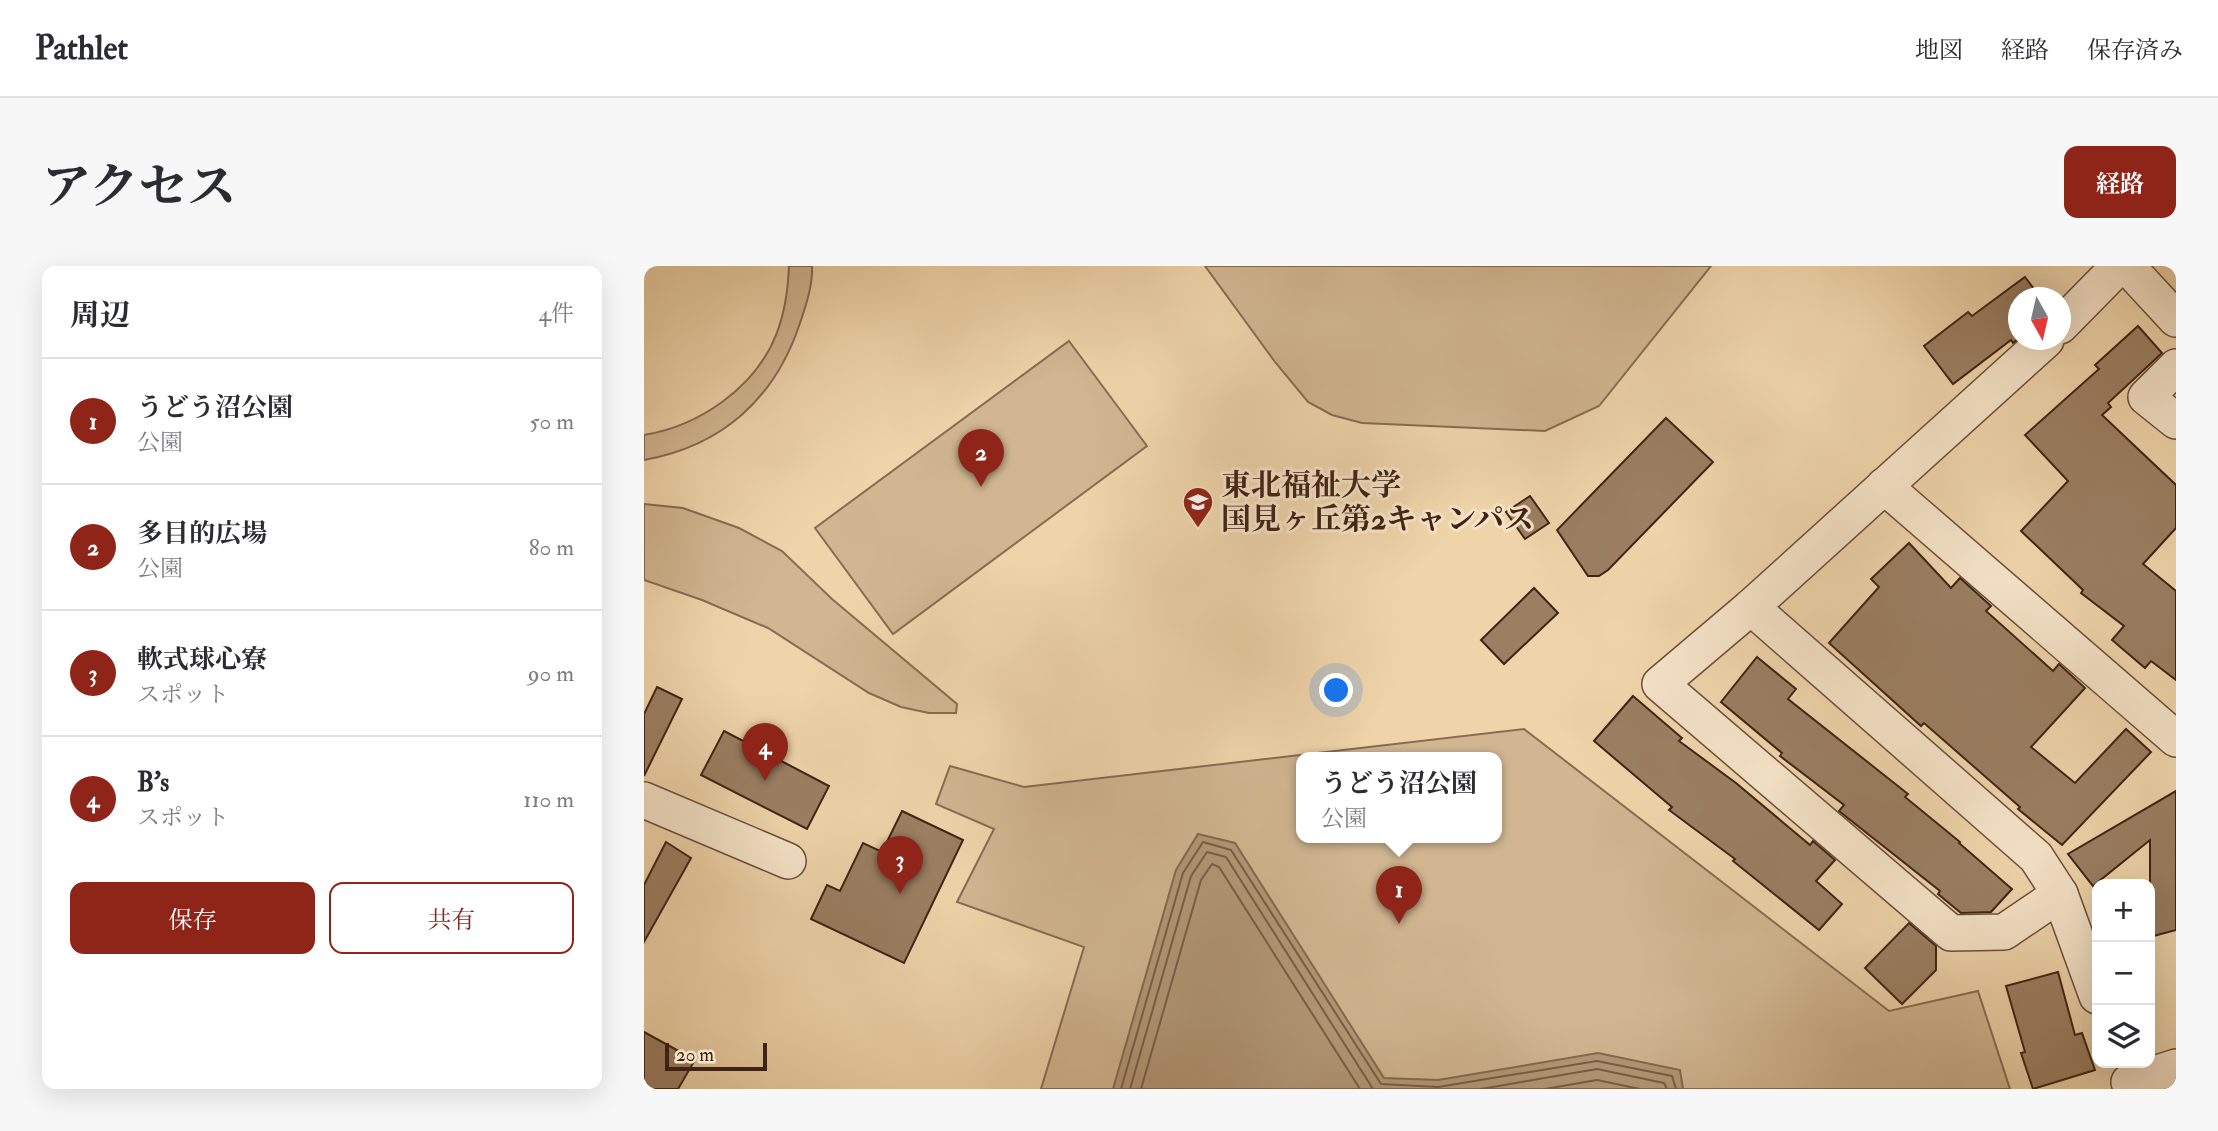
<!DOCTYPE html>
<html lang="ja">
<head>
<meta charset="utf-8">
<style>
  :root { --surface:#fff; --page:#f7f7f7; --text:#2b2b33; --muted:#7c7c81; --line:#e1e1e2; --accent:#8f2418 }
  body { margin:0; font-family:"IM FELL Double Pica","Noto Serif JP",serif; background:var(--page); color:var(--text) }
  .controls { position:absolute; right:21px; bottom:21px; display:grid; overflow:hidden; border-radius:14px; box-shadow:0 7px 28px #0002 }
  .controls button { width:63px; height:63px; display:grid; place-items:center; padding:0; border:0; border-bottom:2px solid var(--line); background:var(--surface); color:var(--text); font:35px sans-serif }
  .compass { position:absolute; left:1364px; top:21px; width:63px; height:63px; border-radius:50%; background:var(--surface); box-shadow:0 7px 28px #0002; rotate:172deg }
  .scale { position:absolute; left:21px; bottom:18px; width:102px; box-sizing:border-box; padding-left:7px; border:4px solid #3f2315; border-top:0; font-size:19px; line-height:24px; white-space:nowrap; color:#3f2315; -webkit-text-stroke:5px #f5e3c8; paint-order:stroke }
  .you { position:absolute; left:693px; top:425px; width:24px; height:24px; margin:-18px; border:5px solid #fff; border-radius:50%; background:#1a73e8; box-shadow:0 0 0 10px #1a73e833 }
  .badge { display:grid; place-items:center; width:46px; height:46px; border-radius:50%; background:var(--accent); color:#fff; font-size:23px; font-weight:700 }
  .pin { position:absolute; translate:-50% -58px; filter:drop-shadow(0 2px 4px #0008) }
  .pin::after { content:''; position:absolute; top:37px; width:24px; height:21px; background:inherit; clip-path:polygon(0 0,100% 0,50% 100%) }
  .popup { position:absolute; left:652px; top:486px; width:206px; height:91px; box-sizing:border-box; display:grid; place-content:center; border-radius:14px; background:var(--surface); filter:drop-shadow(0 2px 5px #0005); font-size:23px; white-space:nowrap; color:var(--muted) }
  .popup b { font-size:26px; color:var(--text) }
  .popup::after { content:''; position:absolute; left:50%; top:100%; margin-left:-14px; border:14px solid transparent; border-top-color:var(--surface) }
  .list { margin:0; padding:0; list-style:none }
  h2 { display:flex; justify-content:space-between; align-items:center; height:91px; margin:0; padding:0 28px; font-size:30px }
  h2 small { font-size:23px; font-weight:400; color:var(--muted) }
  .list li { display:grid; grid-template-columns:46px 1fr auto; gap:21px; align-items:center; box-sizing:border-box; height:126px; padding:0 28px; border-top:2px solid var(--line) }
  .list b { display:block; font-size:26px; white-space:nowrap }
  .list p { margin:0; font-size:23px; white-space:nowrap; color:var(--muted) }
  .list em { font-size:23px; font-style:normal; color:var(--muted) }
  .actions { display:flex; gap:14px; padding:21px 28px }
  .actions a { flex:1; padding:16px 0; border:2px solid var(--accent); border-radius:14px; text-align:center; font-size:24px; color:var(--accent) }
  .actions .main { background:var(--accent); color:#fff }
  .icon { flex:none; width:38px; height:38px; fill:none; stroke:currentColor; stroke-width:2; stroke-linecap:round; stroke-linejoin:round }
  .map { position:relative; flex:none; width:1532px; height:823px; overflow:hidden; border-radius:14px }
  header { display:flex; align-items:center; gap:42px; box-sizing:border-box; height:98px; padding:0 35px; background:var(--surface); border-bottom:2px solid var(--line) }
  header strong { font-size:33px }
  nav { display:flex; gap:38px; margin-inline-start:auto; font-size:24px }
  .intro { display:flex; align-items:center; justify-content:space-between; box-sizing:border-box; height:168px; padding:0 42px }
  h1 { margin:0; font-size:49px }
  .button { padding:18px 32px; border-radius:14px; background:var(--accent); color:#fff; font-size:24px; font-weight:700 }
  main { display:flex; gap:42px; padding:0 42px }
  aside { flex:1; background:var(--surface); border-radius:14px; box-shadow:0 7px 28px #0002 }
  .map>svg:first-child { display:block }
</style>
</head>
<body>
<header>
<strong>Pathlet</strong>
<nav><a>地図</a><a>経路</a><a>保存済み</a></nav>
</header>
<div class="intro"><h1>アクセス</h1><a class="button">経路</a></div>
<main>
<aside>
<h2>周辺<small>4件</small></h2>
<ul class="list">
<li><span class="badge">1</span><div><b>うどう沼公園</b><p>公園</p></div><em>50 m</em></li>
<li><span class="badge">2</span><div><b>多目的広場</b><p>公園</p></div><em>80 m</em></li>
<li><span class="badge">3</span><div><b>軟式球心寮</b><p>スポット</p></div><em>90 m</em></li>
<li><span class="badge">4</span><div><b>B's</b><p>スポット</p></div><em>110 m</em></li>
</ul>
<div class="actions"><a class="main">保存</a><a>共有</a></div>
</aside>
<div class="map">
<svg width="1532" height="823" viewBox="0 0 1532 823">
  <rect width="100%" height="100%" fill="#efd4aa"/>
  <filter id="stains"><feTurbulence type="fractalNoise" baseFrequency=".00286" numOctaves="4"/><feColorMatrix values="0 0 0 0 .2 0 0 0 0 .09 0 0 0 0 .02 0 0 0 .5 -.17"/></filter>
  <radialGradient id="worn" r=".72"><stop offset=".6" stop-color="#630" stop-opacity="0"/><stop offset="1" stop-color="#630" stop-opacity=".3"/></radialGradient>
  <!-- green -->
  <g fill="#d1b691" stroke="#886c53" stroke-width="2" fill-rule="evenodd">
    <path d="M145 0H168C169 19 162 39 156 57 131 133 78 180 0 194V169C55 160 111 122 132 69 141 47 144 24 145 0Z"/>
    <path d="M561 0H1067L955 140 901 165 718 157 688 149 664 136 631 96Z"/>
    <path d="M425 75 503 180 249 368 171 262Z"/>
    <path d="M0 238 39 242 95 262 138 285 188 333 313 438 312 447H285L257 441 225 427 124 362 58 334 0 314Z"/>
    <path d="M880 463 1245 745 1334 725 1366 823H397L440 681 313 636 350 563 292 538 306 500 380 521ZM657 492H853V572H657Z"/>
  </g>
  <!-- water -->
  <path fill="#b39877" stroke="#856950" stroke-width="2" d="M554 568 591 577 740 812 794 814 954 787 1036 804 1039 823H469L532 604Z"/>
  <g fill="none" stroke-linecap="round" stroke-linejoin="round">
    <!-- shore -->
    <g stroke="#795e46" stroke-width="2">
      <path d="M477 823 539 607 559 576 587 584 737 818 794 821 953 795 1028 810 1032 823"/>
      <path d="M486 823 547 610 563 586 582 591 729 823"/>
      <path d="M497 823 557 614 568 598 575 601 716 823"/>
      <path d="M837 823 953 803 1020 817 1023 823"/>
      <path d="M901 823 953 814 996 823"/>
    </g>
  </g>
  <!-- building -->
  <g fill="#9b7f62" stroke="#3f2315" stroke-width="2">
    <path d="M1381 11 1397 32H1375V72L1369 77 1367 74 1309 118 1280 80 1324 46 1328 50Z"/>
    <path d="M1494 60 1518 87 1464 137 1467 141 1458 149 1532 219V262L1499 298 1532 325V414L1507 395 1501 402 1468 374 1480 360 1437 327 1439 324 1377 265 1424 215 1381 169 1455 103 1451 99Z"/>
    <path d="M1022 152 1069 196 964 304 955 310H944L913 264Z"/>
    <path d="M886 230 905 257 881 273 862 246Z"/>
    <path d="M1265 277 1307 322 1316 312 1347 340 1342 345 1409 405 1415 398 1441 422 1387 481 1431 517 1482 463 1507 486 1418 579 1374 543 1376 541 1280 457 1277 460 1185 377 1235 321 1227 313Z"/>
    <path d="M890 322 914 347 860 398 837 374Z"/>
    <path d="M1113 391 1152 423 1144 433 1264 528 1261 531 1316 576 1315 577 1368 623 1347 646 1317 647 1294 628 1296 625 1195 545 1200 539 1136 490 1138 487 1077 436Z"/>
    <path d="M13 421 38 433 0 510V448Z"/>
    <path d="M989 430 1038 472 1035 475 1092 517 1166 579 1169 575 1191 594 1172 615 1198 638 1175 664 1089 595 1091 593 1025 544 1028 541 950 475Z"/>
    <path d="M80 465 185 520 163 563 57 509Z"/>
    <path d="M1532 525V664L1506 671V574L1449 620 1424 588Z"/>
    <path d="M258 545 319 574 260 697 167 653 183 619 196 625 219 577 238 586Z"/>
    <path d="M22 576 47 592 0 676V619Z"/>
    <path d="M1265 657 1292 680V704L1258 738 1221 702Z"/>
    <path d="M1414 706 1431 769 1438 767 1451 804 1389 823 1377 787 1381 786 1362 720Z"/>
    <path d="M0 766 51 794 34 823H0Z"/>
  </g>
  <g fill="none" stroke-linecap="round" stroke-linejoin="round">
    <!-- minor casing -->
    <g stroke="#6b4f3a" stroke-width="38">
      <g id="minor">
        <path d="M1483 0 1532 53"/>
        <path d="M1416 60 1475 0"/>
        <path d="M1402 74 1107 341 1016 418 1307 667 1360 666 1416 628"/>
        <path d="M1532 101 1502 131 1532 155"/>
        <path d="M1240 220 1532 473"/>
        <path d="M1107 341 1392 591 1416 628 1453 730"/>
        <path d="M0 534 144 595"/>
        <path d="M1485 816 1532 801"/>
      </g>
    </g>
    <!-- minor -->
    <use href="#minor" stroke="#f5e3c8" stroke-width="35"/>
  </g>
  <!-- icons -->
  <defs>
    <g id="university-pin" transform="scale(1.575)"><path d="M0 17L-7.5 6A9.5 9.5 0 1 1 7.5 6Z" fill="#8f2418" stroke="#f5e3c8"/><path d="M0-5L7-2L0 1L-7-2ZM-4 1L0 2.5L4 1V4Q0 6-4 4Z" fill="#fff"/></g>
  </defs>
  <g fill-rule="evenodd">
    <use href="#university-pin" x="554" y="236"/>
  </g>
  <g text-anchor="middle" stroke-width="6" stroke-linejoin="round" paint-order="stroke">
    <!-- poi labels -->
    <g font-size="30" font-weight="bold" fill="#3f2315" stroke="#f5e3c8" text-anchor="start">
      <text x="577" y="229">東北福祉大学<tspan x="577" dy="34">国見ヶ丘第2キャンパス</tspan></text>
    </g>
  </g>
  <rect width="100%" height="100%" filter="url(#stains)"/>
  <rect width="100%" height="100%" fill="url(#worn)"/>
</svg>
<div class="controls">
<button>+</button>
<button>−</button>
<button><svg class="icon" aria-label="layers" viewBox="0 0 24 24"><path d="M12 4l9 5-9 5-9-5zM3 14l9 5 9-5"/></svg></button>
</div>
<svg class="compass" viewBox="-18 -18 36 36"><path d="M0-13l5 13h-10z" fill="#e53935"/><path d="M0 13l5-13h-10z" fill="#7c7c81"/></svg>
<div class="scale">20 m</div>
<div class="you"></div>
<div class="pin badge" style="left:755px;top:658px">1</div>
<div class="popup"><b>うどう沼公園</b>公園</div>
<div class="pin badge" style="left:337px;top:221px">2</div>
<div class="pin badge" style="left:256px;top:628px">3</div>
<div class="pin badge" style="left:121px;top:515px">4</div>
</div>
</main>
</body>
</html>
